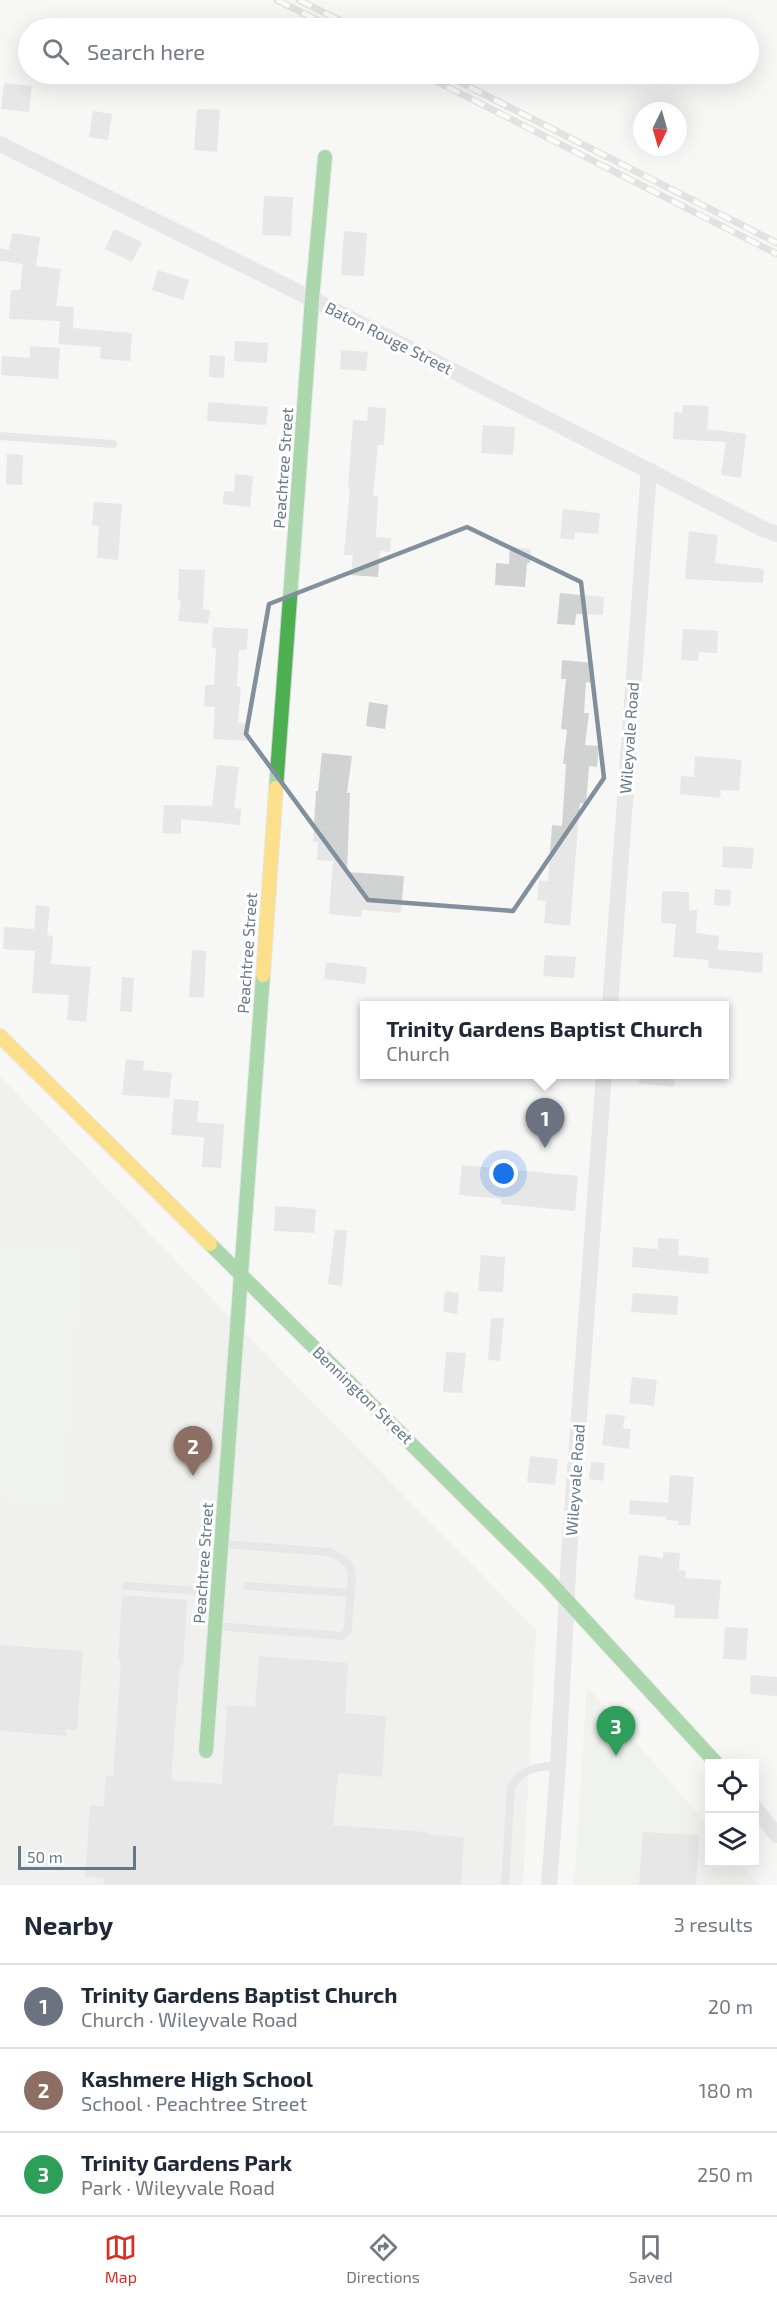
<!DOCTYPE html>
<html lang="en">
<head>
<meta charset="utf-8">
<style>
  :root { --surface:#fff; --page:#f2f2f3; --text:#1f2937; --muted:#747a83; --line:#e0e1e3; --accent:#d93025 }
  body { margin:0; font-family:"Exo 2",sans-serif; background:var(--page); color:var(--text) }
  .controls { position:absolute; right:18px; bottom:18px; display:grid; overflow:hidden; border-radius:0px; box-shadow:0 6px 24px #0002 }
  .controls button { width:54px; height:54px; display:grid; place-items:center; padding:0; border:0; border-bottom:2px solid var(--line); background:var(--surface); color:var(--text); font:30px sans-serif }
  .compass { position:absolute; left:633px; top:102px; width:54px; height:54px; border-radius:50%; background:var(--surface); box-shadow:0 6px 24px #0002; rotate:185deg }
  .scale { position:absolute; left:18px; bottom:15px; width:118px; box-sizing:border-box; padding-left:6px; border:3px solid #647888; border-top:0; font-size:16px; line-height:21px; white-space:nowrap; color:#647888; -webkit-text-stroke:4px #fff; paint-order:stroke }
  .you { position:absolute; left:504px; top:1174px; width:21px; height:21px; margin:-15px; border:4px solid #fff; border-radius:50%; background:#1a73e8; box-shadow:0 0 0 9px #1a73e833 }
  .badge { display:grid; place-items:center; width:39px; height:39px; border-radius:50%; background:var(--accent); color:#fff; font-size:20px; font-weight:700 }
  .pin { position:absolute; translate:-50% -50px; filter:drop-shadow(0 2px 3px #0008) }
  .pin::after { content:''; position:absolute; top:32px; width:21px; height:18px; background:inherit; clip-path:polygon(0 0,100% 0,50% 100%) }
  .popup { position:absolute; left:360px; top:1001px; width:369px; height:78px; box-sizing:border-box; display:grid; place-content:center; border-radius:0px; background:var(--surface); filter:drop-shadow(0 2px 4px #0005); font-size:20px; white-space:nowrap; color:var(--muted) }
  .popup b { font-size:22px; color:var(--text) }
  .popup::after { content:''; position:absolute; left:50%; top:100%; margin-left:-12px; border:12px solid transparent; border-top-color:var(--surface) }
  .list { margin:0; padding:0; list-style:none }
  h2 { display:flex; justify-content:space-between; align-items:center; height:78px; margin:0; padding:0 24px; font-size:26px }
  h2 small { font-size:20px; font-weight:400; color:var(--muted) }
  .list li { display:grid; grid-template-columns:39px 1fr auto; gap:18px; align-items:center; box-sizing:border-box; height:84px; padding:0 24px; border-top:2px solid var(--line) }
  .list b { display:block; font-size:22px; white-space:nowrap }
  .list p { margin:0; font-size:20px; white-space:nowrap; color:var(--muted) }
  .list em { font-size:20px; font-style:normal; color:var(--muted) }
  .icon { flex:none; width:33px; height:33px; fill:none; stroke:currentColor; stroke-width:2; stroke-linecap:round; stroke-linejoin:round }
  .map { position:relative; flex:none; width:777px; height:1885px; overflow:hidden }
  .search { position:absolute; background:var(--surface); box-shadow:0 6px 24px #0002; left:18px; right:18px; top:18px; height:66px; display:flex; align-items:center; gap:15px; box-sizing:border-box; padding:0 21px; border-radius:33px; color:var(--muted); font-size:22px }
  .sheet { height:330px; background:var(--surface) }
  nav { display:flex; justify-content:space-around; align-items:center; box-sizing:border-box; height:84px; border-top:2px solid var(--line); background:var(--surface); font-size:16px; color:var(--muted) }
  nav a { display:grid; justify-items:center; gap:3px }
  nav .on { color:var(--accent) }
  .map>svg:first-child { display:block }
</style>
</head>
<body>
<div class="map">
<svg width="777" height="1885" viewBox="0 0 777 1885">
  <rect width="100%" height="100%" fill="#f7f7f5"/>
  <!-- built -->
  <path fill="#e7e8e7" d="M0 1076 235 1323 536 1630 523 1885H0Z"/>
  <!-- green -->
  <g fill="#e6eae3">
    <path d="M0 1244 84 1250 64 1506 0 1501Z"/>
    <path d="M587 1686 709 1827 710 1862 740 1863 759 1885H574Z"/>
  </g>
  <!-- building -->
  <g fill="#d1d3d3">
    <path d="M4 83 32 86 29 112 1 109Z"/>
    <path d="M197 109 220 110 217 152 194 150Z"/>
    <path d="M93 111 112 114 108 140 89 137Z"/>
    <path d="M264 196 293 197 291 236 262 235Z"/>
    <path d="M114 229 142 242 132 262 105 249Z"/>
    <path d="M344 231 367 233 364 276 341 275Z"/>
    <path d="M12 233 40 237 36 266 61 269 56 306 74 307 73 328 132 333 130 361 100 359 101 347 58 344 60 321 9 319 11 290H20L23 264 0 261V248L9 250Z"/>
    <path d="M158 270 189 280 183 300 152 290Z"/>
    <path d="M235 341 268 343 267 363 234 361Z"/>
    <path d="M30 346 60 348 58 379 1 375 2 356 30 358Z"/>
    <path d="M341 350 368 352 366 371 340 369Z"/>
    <path d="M210 355 225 356 224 378 209 377Z"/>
    <path d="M208 402 268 407 266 425 207 421Z"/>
    <path d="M683 405 709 406 707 429 746 434 741 478 721 475 726 442 673 439 674 412 682 413Z"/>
    <path d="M368 407 386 408 384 445H378L373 496H378L376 537 391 538 390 552 380 551 378 577 351 575 353 555H344L350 487H348L353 420 367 421Z"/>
    <path d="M483 425 515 427 513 455 481 453Z"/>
    <path d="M7 454 23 455 22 485 6 484Z"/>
    <path d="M235 474 253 476 250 507 223 504 224 491 234 492Z"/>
    <path d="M94 502 122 504 118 560 97 558 99 526H92Z"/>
    <path d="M563 509 600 513 598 534 575 532 574 540 560 538Z"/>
    <path d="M689 531 718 535 715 563 764 569 763 583 685 579Z"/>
    <path d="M510 547 531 549 530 563H527L525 587 495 585 496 563 509 564Z"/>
    <path d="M179 569 205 570 203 609 210 610 208 624 178 621 181 601 178 600Z"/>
    <path d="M560 593 604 597 603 615 576 614 575 625 557 624Z"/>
    <path d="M213 627 248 629 247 650H239L237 687H241L238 723 248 724 247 741 213 739 215 707 204 706 205 685H214L216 649 212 648Z"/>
    <path d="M683 629 718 631 717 653 699 652 698 661 681 660Z"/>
    <path d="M562 660 594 663 592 683 586 682 584 713H589L585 745 599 746 597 767 589 766 586 804 580 803 570 926 544 923 546 901 537 900 539 880 548 881 552 825 562 826 566 764H563L567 730 561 729 566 679H561Z"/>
    <path d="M369 702 388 705 385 729 366 726Z"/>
    <path d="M322 753 352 756 347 793H350L347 872 404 876 401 913 362 910 361 917 329 914 333 861 317 860 318 842H313L316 791H318Z"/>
    <path d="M695 756 742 760 739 791 721 790 720 798 680 794 681 776 694 777Z"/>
    <path d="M217 765 239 767 234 808 241 809 240 825 181 819V834L162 833 164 805 212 806Z"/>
    <path d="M723 846 754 848 752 869 722 867Z"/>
    <path d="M715 889 731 890 730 906 714 905Z"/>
    <path d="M662 891 689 892V910H697L696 933 719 936 718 950 763 953 762 973 708 968 709 960 673 957 676 924 661 923Z"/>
    <path d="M36 905 50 907 47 935 53 936 51 964 91 967 86 1022 67 1020 69 995 32 993 35 951 3 949 4 927 34 929Z"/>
    <path d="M192 950 206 951 204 998 189 997Z"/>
    <path d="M545 955 576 957 574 978 543 976Z"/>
    <path d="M326 962 367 967 365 984 324 979Z"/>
    <path d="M122 977 134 978 132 1012 120 1011Z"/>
    <path d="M126 1059 144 1061 143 1070 172 1073 169 1098 122 1095Z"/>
    <path d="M639 1074H675L674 1087 639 1083Z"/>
    <path d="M174 1099 199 1101 197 1122 224 1124 221 1168 202 1167 204 1137 171 1135Z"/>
    <path d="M462 1165 578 1176 575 1211 501 1204V1199L459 1195Z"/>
    <path d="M275 1206 316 1209 314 1233 274 1231Z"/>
    <path d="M335 1230H347L342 1286 328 1284Z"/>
    <path d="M658 1238 679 1239 678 1255 709 1258 708 1274 632 1267 633 1247 658 1249Z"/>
    <path d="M481 1255 505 1257 503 1292 478 1291Z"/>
    <path d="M445 1291 459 1293 457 1314 443 1312Z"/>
    <path d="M633 1293 678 1296 677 1315 631 1312Z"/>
    <path d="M491 1318H504L500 1361 488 1360Z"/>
    <path d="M446 1352 466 1353 462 1393 443 1392Z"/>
    <path d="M632 1377 657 1380 654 1406 629 1403Z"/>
    <path d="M606 1414 625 1416 623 1428 631 1429 629 1449 602 1445Z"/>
    <path d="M530 1456 558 1459 555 1485 527 1482Z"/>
    <path d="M591 1462 605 1463 603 1481 589 1479Z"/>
    <path d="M670 1475 694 1477 690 1526 678 1525V1521L666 1520 667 1517 629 1514 630 1500 668 1503Z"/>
    <path d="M663 1552 680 1553 679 1570 686 1571 685 1578 721 1580 718 1619 674 1618 675 1605 634 1599 639 1555 663 1558Z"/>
    <path d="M122 1595 187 1600 183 1665H180L171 1780 222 1784 227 1705 255 1707 259 1656 348 1663 345 1713 386 1716 382 1777 338 1773 333 1825 427 1832V1834L464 1837 461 1885H103L104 1878 85 1877 90 1806H104L106 1776H113L121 1661 118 1660Z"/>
    <path d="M725 1627 748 1628 746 1660 723 1659Z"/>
    <path d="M0 1645 83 1651 77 1730 66 1729V1736L0 1731Z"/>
    <path d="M751 1675 777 1677V1696L750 1694Z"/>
    <path d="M643 1832 699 1835 696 1885H639Z"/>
  </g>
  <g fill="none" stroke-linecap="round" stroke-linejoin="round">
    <!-- fast casing -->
    <g stroke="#d3d5d5" stroke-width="16">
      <g id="fast">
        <path d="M276 788 312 299 325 157"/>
        <path d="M210 1244 549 1581 717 1764"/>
        <path d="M206 1751 263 975"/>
      </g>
    </g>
    <!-- slow casing -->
    <g stroke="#d3d5d5" stroke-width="16">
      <g id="slow">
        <path d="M263 975 276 788"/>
        <path d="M0 1036 210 1244"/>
      </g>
    </g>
    <!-- lane -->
    <g stroke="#d0d2d2" stroke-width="8">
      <path d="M0 436 113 444"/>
      <path d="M126 1586 217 1592"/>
      <path d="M247 1586 350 1593"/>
      <path d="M216 1626 342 1636 346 1633 348 1628 352 1574C349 1561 341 1558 330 1552L222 1544"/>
      <path d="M505 1885 511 1788C520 1768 538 1767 558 1765"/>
    </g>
    <!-- street -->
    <g stroke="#d0d2d2" stroke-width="16">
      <path d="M0 144 312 299 761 528 777 534"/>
      <path d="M610 1006 649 470"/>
      <path d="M754 1807 777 1835"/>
      <path d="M549 1885 558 1765 569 1554 604 1074"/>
    </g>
    <!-- fast -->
    <use href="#fast" stroke="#4caf50" stroke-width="14"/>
    <!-- slow -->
    <use href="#slow" stroke="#ffc107" stroke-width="14"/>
    <!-- rail casing -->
    <g stroke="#c6c7c8" stroke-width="7">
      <g id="rail">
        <path d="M277 0 333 28"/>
        <path d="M299 0 355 28"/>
        <path d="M422 74 777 254"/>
        <path d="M444 74 777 243"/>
      </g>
    </g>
    <!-- rail -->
    <use href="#rail" stroke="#fff" stroke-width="4.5" stroke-dasharray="14" stroke-linecap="butt"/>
  </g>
  <!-- marked area -->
  <path d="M0 0H777V1885H0ZM467 527 581 582 604 778 513 911 368 900 246 734 269 604Z" fill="#f7f7f5" fill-opacity=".55" fill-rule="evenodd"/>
  <path fill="none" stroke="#80909d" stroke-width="4.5" stroke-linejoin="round" d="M467 527 581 582 604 778 513 911 368 900 246 734 269 604Z"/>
  <g text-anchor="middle" stroke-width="6" stroke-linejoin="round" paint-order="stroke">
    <!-- street labels -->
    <g font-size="16" fill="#647888" stroke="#fff">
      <text transform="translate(389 338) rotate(27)" y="6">Baton Rouge Street</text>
      <text transform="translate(283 468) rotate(-86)" y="6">Peachtree Street</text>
      <text transform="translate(629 738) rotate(-86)" y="6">Wileyvale Road</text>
      <text transform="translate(247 953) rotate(-86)" y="6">Peachtree Street</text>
      <text transform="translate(363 1395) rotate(44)" y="6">Bennington Street</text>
      <text transform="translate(575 1480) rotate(-86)" y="6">Wileyvale Road</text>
      <text transform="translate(203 1563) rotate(-86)" y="6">Peachtree Street</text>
    </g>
  </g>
</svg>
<div class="controls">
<button><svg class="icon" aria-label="locate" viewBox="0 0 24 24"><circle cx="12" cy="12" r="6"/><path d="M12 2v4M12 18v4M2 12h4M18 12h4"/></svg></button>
<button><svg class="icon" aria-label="layers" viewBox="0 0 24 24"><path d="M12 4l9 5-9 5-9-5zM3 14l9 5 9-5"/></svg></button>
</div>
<svg class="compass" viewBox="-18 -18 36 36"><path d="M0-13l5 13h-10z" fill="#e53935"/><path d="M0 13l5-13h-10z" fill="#747a83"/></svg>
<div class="scale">50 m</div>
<div class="you"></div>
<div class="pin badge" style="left:545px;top:1148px;background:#6b7280">1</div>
<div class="popup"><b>Trinity Gardens Baptist Church</b>Church</div>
<div class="pin badge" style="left:193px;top:1476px;background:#8d6e63">2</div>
<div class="pin badge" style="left:616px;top:1756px;background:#2e9e5b">3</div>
<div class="search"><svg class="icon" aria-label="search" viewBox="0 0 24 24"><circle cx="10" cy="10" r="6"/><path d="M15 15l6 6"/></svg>Search here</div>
</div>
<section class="sheet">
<h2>Nearby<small>3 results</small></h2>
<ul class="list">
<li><span class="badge" style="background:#6b7280">1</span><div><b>Trinity Gardens Baptist Church</b><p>Church · Wileyvale Road</p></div><em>20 m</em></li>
<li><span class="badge" style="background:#8d6e63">2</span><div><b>Kashmere High School</b><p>School · Peachtree Street</p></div><em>180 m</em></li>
<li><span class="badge" style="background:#2e9e5b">3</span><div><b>Trinity Gardens Park</b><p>Park · Wileyvale Road</p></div><em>250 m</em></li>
</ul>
</section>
<nav>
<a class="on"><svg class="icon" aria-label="map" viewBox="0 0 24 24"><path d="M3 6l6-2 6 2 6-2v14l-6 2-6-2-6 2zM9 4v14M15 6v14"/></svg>Map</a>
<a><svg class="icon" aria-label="directions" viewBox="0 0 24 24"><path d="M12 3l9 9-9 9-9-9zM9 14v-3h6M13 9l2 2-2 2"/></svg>Directions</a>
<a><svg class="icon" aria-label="saved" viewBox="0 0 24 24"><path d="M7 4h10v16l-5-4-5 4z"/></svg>Saved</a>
</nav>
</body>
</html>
